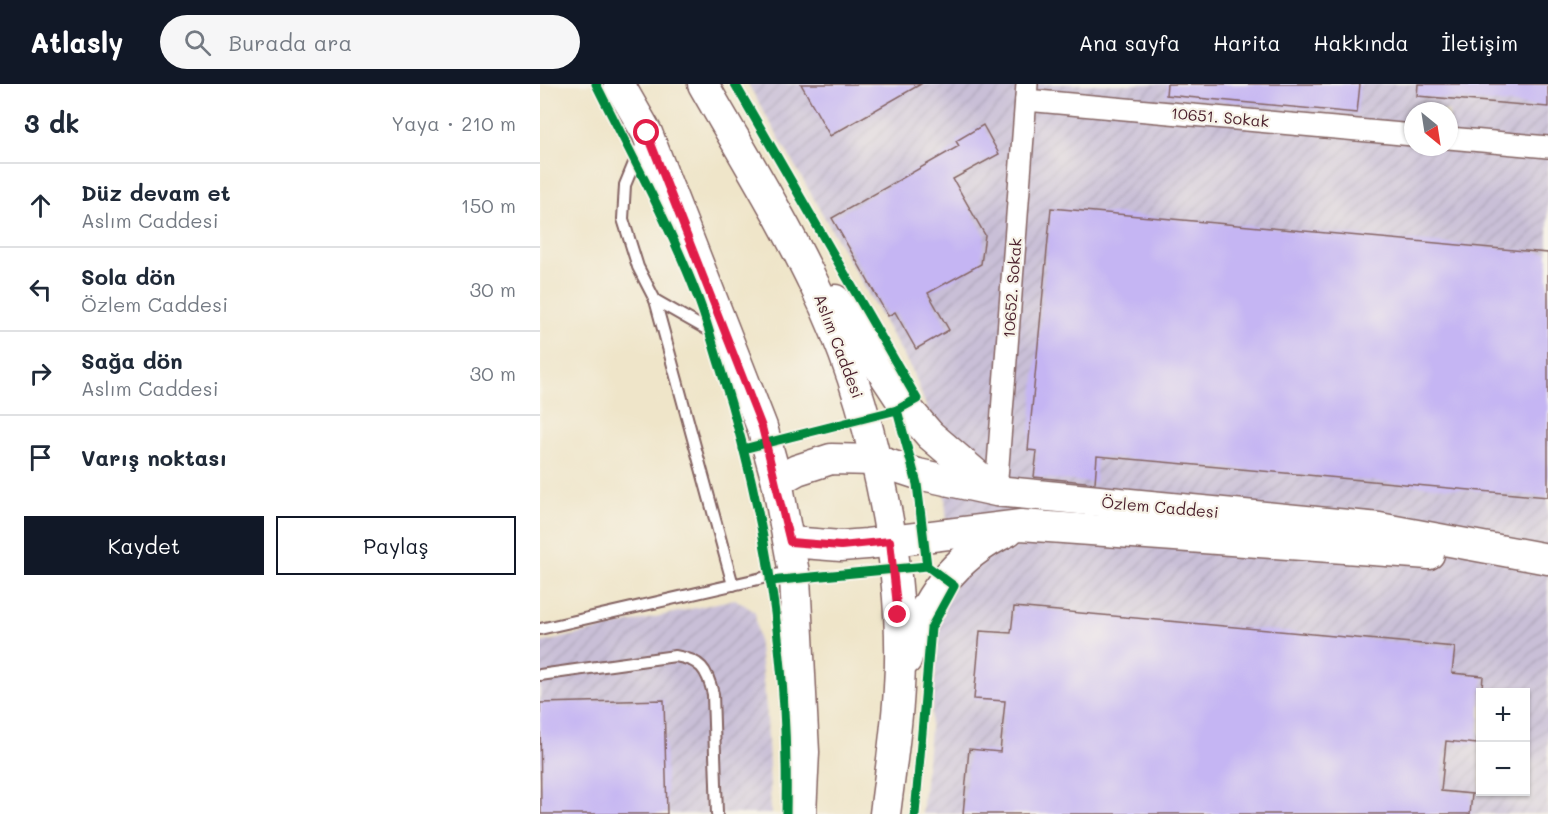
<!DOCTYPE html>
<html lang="tr">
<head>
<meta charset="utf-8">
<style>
  :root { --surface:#fff; --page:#f6f6f7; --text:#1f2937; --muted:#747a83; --line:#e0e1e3; --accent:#111827 }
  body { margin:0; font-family:Mali,sans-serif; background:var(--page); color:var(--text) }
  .controls { position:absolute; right:18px; bottom:18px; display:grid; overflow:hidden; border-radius:0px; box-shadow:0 2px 4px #0004 }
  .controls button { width:54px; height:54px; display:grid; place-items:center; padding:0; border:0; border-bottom:2px solid var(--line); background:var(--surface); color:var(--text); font:30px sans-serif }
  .compass { position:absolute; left:864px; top:18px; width:54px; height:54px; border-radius:50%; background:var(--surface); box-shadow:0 2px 4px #0004; rotate:150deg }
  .stop { position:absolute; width:18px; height:18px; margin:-14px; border:4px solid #e11d48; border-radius:50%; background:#fff }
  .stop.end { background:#e11d48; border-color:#fff; box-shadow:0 2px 6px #0008 }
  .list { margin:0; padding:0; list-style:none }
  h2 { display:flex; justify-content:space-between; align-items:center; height:78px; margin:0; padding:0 24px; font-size:26px }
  h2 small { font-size:20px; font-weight:400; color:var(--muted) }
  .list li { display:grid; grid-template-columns:39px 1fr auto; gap:18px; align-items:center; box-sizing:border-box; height:84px; padding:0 24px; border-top:2px solid var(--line) }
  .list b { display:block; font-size:22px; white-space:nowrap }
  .list p { margin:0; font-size:20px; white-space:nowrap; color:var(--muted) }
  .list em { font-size:20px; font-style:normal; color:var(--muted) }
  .actions { display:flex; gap:12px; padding:18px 24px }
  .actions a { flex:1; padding:14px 0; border:2px solid var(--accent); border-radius:0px; text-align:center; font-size:21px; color:var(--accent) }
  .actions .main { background:var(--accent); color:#fff }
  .icon { flex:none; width:33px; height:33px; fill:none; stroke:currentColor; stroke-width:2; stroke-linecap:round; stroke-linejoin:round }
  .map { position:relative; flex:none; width:1008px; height:730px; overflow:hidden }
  header { display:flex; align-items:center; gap:36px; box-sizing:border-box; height:84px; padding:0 30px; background:var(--accent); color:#fff }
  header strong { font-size:28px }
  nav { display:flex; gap:33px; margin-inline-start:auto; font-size:21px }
  .search { width:420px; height:54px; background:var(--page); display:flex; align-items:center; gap:15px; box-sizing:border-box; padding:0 21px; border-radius:33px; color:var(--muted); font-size:22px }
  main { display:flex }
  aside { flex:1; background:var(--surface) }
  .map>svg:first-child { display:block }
</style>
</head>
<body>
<header>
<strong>Atlasly</strong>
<div class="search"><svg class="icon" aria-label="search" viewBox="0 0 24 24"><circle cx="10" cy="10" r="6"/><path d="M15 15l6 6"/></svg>Burada ara</div>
<nav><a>Ana sayfa</a><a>Harita</a><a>Hakkında</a><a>İletişim</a></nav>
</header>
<main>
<aside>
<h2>3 dk<small>Yaya · 210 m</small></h2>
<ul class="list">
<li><svg class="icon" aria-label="ahead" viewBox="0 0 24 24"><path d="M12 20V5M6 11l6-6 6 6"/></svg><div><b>Düz devam et</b><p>Aslım Caddesi</p></div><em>150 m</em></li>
<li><svg class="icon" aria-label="left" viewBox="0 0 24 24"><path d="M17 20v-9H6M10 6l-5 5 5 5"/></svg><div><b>Sola dön</b><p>Özlem Caddesi</p></div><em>30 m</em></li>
<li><svg class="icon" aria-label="right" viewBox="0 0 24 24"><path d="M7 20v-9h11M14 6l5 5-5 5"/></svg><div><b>Sağa dön</b><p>Aslım Caddesi</p></div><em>30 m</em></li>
<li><svg class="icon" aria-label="arrive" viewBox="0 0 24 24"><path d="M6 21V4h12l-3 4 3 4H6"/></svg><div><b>Varış noktası</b></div></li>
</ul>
<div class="actions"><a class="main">Kaydet</a><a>Paylaş</a></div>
</aside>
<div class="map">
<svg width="1008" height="730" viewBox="0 0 1008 730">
  <defs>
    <pattern id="industrial-furrows" width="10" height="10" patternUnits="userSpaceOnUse" patternTransform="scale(1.5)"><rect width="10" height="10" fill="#c9bfd7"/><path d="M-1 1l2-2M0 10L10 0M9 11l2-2" fill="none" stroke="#aea4b9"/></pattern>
  </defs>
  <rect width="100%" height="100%" fill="#f7f3e8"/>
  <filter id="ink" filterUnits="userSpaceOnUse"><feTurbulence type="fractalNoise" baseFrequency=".0167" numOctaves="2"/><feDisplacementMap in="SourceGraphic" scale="12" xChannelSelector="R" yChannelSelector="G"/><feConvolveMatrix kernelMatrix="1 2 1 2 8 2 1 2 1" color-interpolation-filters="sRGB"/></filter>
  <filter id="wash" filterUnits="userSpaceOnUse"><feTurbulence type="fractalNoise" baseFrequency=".008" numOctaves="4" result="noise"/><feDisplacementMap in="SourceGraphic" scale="24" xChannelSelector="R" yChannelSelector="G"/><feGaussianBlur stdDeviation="1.35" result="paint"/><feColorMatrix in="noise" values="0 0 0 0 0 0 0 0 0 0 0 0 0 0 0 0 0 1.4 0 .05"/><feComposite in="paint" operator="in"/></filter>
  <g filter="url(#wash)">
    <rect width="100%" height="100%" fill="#efe5c9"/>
    <!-- industrial -->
    <g fill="url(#industrial-furrows)" fill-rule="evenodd">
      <path d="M208 0H1008V730H382L408 453 404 402 394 344 374 290ZM873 27H909V63H873ZM940 608H986V708H940Z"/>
      <path d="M195 515 215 528 227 632 231 730H0V559Z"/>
    </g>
    <g id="blocks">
      <!-- building -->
      <g fill="#c5b5f3">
        <path d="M261 0H381L290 52Z"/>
        <path d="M627 0H820L817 29 626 11Z"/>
        <path d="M878 0H1008V23L877 12Z"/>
        <path d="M443 41 459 70 413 95 445 151 441 180 388 209 409 246 376 265 355 228 348 232 292 134 419 62 416 57Z"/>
        <path d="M511 124 1008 169V413L557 372 555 399 494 393 497 367 488 366Z"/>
        <path d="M474 523 915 563 912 589 943 592 937 660 906 657 901 707 932 710 930 730H423L429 665 460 668 465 617 434 615 440 547 471 549Z"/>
        <path d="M124 616 127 730H1L0 619Z"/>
      </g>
    </g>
  </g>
  <g filter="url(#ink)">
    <use href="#blocks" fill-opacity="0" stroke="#846462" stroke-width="1.5"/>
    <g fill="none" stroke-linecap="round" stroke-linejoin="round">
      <!-- lane casing -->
      <g stroke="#846462" stroke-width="14">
        <g id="lane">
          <path d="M104 55 85 101 83 135 98 183 115 216 180 253"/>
          <path d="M115 216 193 501"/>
          <path d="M0 545 253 487"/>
          <path d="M0 591 135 572C161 576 167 585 173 610L177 730"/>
        </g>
      </g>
      <!-- street casing -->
      <g stroke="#846462" stroke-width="24">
        <g id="street">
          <path d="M486 16 873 51"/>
          <path d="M909 54 1008 63"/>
          <path d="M456 407 487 0"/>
        </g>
      </g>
      <!-- secondary casing -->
      <g stroke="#846462" stroke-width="33">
        <g id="secondary">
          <path d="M79 0 107 49 222 343 237 397 255 494 264 668 261 730"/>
          <path d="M163 0C201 67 242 133 275 202 330 314 367 479 359 604 357 646 350 688 345 730"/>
          <path d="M295 216 365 322 390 351 452 404"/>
          <path d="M237 397 257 386 291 375 335 376 378 390 456 407 839 444 1008 475"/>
          <path d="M250 458 301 462 327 460 481 441 889 470"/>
          <path d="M366 576C381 518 413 473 468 447"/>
        </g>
      </g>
      <!-- lane -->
      <use href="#lane" stroke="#fff" stroke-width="10"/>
      <!-- street -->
      <use href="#street" stroke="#fff" stroke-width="21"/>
      <!-- secondary -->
      <use href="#secondary" stroke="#fff" stroke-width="30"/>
      <!-- cycleway casing -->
      <g stroke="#f7f3e8" stroke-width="13">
        <g id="cycleway">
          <path d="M56 0C90 69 128 137 156 209 166 233 172 258 180 283 226 427 249 578 246 730"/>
          <path d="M195 0 377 315 357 326 377 400 387 482 414 502 391 544 375 730"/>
          <path d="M203 365 357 326"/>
          <path d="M230 497 387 482"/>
        </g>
      </g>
      <!-- cycleway -->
      <use href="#cycleway" stroke="#00873e" stroke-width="9"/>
    </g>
  </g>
  <g fill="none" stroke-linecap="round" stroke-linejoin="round" filter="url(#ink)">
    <!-- route -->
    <path stroke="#e11d48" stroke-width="8" d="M107 49 222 343 250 458 301 462 350 457 358 531"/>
  </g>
  <g text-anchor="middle" stroke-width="4.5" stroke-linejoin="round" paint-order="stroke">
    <!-- street labels -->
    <g font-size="16" fill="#4a1f2b" stroke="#f7f3e8">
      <text transform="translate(680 33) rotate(5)" y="6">10651. Sokak</text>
      <text transform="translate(472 204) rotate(-86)" y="6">10652. Sokak</text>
      <text transform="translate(299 262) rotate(69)" y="6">Aslım Caddesi</text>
      <text transform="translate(620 423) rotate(5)" y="6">Özlem Caddesi</text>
    </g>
  </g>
</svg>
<div class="controls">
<button>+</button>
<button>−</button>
</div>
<svg class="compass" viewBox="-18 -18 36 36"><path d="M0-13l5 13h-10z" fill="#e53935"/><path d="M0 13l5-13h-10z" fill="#747a83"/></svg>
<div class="stop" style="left:107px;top:49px"></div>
<div class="stop end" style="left:358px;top:531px"></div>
</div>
</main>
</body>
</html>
